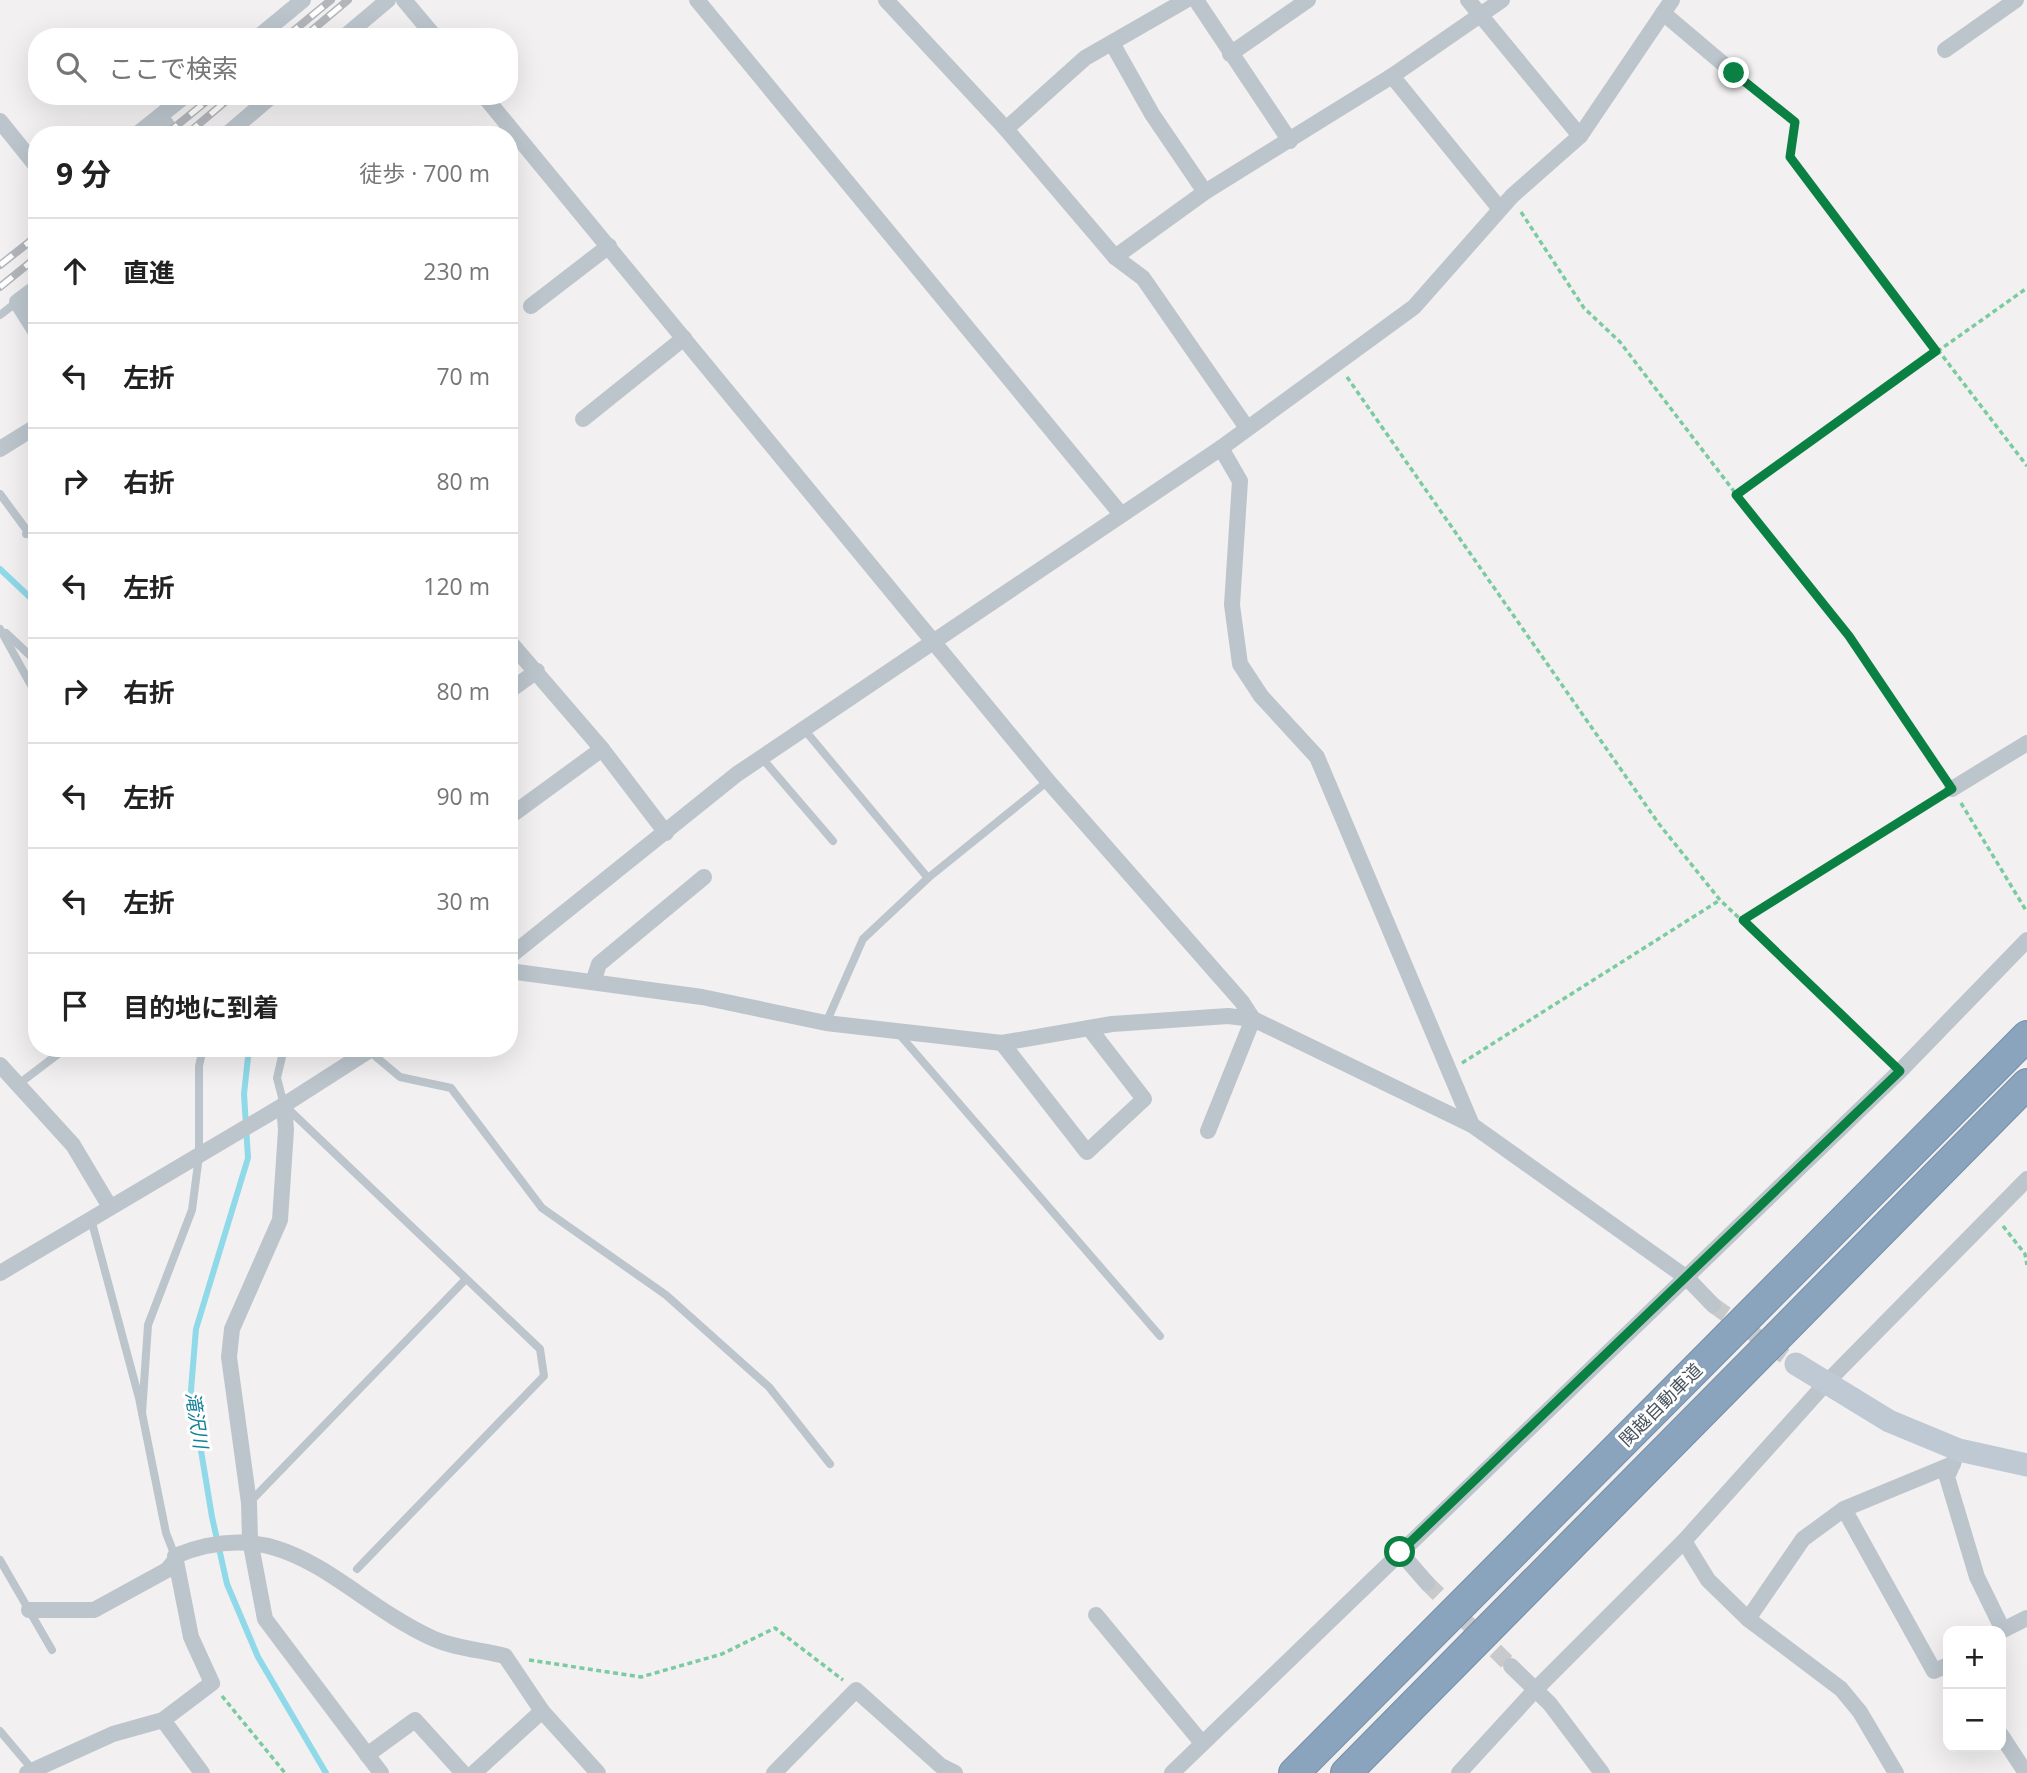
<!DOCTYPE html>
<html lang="ja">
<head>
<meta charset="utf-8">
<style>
  :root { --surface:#fff; --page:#f6f6f6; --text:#222; --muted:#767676; --line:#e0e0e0 }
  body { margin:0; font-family:"Open Sans","Noto Sans JP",sans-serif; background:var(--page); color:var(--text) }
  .controls { position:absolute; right:21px; bottom:21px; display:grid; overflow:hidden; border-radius:14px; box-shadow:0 7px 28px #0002 }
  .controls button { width:63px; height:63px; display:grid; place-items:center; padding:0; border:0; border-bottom:2px solid var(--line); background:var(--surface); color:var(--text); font:35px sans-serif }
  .stop { position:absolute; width:21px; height:21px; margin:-16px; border:5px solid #0b8043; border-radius:50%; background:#fff }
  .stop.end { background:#0b8043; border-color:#fff; box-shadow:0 2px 7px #0008 }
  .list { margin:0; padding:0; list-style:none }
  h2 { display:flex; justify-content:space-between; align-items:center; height:91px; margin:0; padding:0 28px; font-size:30px }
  h2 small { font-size:23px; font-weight:400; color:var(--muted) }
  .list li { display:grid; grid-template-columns:46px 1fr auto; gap:21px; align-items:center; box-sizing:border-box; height:105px; padding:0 28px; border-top:2px solid var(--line) }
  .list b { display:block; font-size:26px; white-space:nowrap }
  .list em { font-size:23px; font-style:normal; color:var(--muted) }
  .icon { flex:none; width:38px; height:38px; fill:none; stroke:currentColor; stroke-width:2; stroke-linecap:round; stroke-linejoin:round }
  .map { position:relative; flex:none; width:2027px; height:1773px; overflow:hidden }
  .search { position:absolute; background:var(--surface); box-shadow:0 7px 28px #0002; left:28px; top:28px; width:490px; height:77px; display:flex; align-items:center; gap:18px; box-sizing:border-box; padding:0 24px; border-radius:28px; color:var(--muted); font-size:26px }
  .panel { position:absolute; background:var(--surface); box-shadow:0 7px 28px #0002; left:28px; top:126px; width:490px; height:931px; border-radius:28px }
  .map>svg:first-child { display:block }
</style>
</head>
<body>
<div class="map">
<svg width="2027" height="1773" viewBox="0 0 2027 1773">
  <rect width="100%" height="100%" fill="#f2f0f0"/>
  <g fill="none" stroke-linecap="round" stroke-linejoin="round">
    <!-- stream -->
    <g stroke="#8fd9e9" stroke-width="6">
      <path d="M0 569 37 604"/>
      <path d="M249 1048 244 1094 248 1158 196 1329 191 1390 212 1517 227 1584 258 1657 326 1773"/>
    </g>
    <!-- street-tunnel -->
    <g stroke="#c8c9cb" stroke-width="16" stroke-dasharray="16 8" stroke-linecap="butt">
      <path d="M1713 1305 1796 1364"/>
      <path d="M1427 1583 1511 1666"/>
    </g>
    <!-- highway casing -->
    <g stroke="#758fa9" stroke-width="32">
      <g id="highway">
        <path d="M1294 1773 2027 1036"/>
        <path d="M1346 1773 2027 1084"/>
      </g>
    </g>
    <!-- path -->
    <g stroke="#7acba0" stroke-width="3.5" stroke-dasharray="5 3.5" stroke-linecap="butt">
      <path d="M1747 83 1795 122 1790 157 2027 466"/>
      <path d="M1521 212 1584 308 1620 342 1736 494 1849 636 1944 776"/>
      <path d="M1347 377 1659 824 1720 900 1888 1059"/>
      <path d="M1736 494 2027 288"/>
      <path d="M1961 803 2027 912"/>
      <path d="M1744 920 1939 798"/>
      <path d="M1462 1063 1720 900"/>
      <path d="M2003 1226 2025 1254 2027 1265"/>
      <path d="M529 1660 641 1677 722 1654 775 1628 843 1680"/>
      <path d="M222 1696 285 1773"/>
    </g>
    <!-- lane -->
    <g stroke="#bcc5cc" stroke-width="8">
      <path d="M0 315 17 302"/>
      <path d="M0 494 37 544"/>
      <path d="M26 534 37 531"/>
      <path d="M0 629 37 696"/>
      <path d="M6 633 37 662"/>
      <path d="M803 728 928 878"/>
      <path d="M761 757 833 841"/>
      <path d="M826 1023 863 939 928 878 1048 781"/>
      <path d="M899 1034 1160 1336"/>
      <path d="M284 1048 277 1078 284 1105 540 1349 544 1376 357 1569"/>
      <path d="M369 1051 400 1077 451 1088 542 1208 666 1295 769 1387 830 1464"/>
      <path d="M16 1086 66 1048"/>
      <path d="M91 1219 139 1398 166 1533 175 1556"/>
      <path d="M142 1413 148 1325 192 1210 199 1156V1066L203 1048"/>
      <path d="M249 1503 465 1280"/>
      <path d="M0 1560 52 1650"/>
      <path d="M0 1731 32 1769"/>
    </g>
    <!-- street -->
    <g stroke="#bcc5cc" stroke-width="16">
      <path d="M404 0 435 37"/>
      <path d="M697 0 1120 513"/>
      <path d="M886 0 1006 129 1115 257 1143 278 1247 428"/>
      <path d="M1196 0 1290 141"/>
      <path d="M1468 0 1580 136"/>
      <path d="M1663 13 1734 73"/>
      <path d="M258 37 303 0"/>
      <path d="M344 37 388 0"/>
      <path d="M1112 43 1152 114 1205 192"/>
      <path d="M1945 50 2016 0"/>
      <path d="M1230 54 1308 0"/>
      <path d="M1392 76 1500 209"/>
      <path d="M484 96 1048 781 1242 1002 1253 1019 1208 1131"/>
      <path d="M160 116 174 135"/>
      <path d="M0 121 37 167"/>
      <path d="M1006 129 1085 58 1186 0"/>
      <path d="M136 135 185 96"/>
      <path d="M226 135 272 96"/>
      <path d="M1115 257 1205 192 1392 76 1502 0"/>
      <path d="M37 287 17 302 37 334"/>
      <path d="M531 306 609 246"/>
      <path d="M583 419 684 338"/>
      <path d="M1221 448 1240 481 1232 605 1240 664 1261 696 1317 757 1472 1125"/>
      <path d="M0 449 37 426"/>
      <path d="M509 641 602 749 666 833"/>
      <path d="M509 691 537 671"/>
      <path d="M1952 789 2027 743"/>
      <path d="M509 817 602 749"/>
      <path d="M509 957 737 774 1221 448 1414 307 1512 196 1580 136 1672 0"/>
      <path d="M509 971 702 997 826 1023 1002 1043 1112 1024 1228 1016 1253 1019 1472 1125 1687 1278 1713 1305"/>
      <path d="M593 982 599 964 704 877"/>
      <path d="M1002 1043 1087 1152 1144 1099 1089 1028"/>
      <path d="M0 1065 73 1145 110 1207"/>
      <path d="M284 1105 286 1130 280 1220 232 1329 229 1357 249 1503 250 1540 265 1619 381 1773"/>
      <path d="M0 1273 284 1105 373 1048"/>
      <path d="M1954 1461 1947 1477 1977 1577 2003 1630 2027 1618"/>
      <path d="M1684 1541 1708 1580 1748 1619 1841 1689 1860 1712 1896 1773"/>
      <path d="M1400 1552 1427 1583"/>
      <path d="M29 1610H94L167 1570 176 1559"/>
      <path d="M1096 1615 1202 1743"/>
      <path d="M1748 1619 1803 1539 1844 1509"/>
      <path d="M1948 1665 1934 1671 1844 1509 1953 1464"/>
      <path d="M1511 1666 1550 1704 1602 1773"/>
      <path d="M163 1720 202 1773"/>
      <path d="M2001 1735 2026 1773"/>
      <path d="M367 1755 415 1720 463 1773"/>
      <path d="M27 1773 113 1734 163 1720 212 1683 191 1637 175 1556C288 1509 339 1595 432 1638 453 1648 482 1650 505 1656L542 1711"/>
      <path d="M474 1773 542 1711 598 1773"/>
      <path d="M774 1773 856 1690 941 1766 955 1773"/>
      <path d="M1172 1773 1900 1071 2027 940"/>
      <path d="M1459 1773 1535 1690 1684 1541 1826 1383 2027 1179"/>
    </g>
    <!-- secondary -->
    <path stroke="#bec9d3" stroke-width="23" d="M1796 1364 1889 1421 1959 1450 2027 1465"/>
    <!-- highway -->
    <use href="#highway" stroke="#8aa4bd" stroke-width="30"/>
    <!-- rail casing -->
    <g stroke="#b2b5ba" stroke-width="8">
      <g id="rail">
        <path d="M286 37 331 0"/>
        <path d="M304 37 348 0"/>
        <path d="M165 135 213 96"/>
        <path d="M186 135 232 96"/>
        <path d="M0 265 37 236"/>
        <path d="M0 287 37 257"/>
      </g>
    </g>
    <!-- rail -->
    <use href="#rail" stroke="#fff" stroke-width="5" stroke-dasharray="16" stroke-linecap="butt"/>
  </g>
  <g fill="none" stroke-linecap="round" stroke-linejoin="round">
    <!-- route -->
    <path stroke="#0b8043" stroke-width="9" d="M1400 1552 1900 1071 1743 920 1952 789 1849 636 1736 495 1936 351 1790 157 1795 122 1734 73"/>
  </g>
  <g text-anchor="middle" stroke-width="6" stroke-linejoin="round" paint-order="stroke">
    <!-- street labels -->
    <g font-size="18" fill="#48545d" stroke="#fff">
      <text transform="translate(1661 1405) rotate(-45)" y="6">関越自動車道</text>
    </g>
    <!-- water labels -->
    <g font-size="19" font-style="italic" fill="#128098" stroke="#fff">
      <text transform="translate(197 1420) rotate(81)" y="7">滝沢川</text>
    </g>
  </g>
</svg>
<div class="controls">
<button>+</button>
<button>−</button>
</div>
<div class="stop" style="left:1400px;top:1552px"></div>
<div class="stop end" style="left:1734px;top:73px"></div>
<div class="search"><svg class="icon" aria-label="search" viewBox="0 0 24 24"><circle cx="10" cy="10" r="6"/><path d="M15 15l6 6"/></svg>ここで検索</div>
<section class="panel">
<h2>9 分<small>徒歩 · 700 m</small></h2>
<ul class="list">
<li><svg class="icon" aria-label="ahead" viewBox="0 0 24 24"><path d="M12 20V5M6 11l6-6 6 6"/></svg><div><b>直進</b></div><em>230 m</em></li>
<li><svg class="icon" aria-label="left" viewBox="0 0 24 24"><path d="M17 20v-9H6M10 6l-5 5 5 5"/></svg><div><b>左折</b></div><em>70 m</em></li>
<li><svg class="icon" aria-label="right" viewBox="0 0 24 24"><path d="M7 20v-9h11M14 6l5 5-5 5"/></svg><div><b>右折</b></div><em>80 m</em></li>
<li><svg class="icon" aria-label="left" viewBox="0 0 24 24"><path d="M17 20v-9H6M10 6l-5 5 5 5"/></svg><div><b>左折</b></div><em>120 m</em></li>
<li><svg class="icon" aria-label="right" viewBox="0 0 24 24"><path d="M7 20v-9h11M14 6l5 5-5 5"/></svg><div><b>右折</b></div><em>80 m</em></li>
<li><svg class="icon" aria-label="left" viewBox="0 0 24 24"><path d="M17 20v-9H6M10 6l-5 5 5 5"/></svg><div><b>左折</b></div><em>90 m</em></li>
<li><svg class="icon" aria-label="left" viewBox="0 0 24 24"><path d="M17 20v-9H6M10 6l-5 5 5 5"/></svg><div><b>左折</b></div><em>30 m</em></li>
<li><svg class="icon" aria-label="arrive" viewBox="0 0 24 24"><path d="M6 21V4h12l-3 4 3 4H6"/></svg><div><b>目的地に到着</b></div></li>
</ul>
</section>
</div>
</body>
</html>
